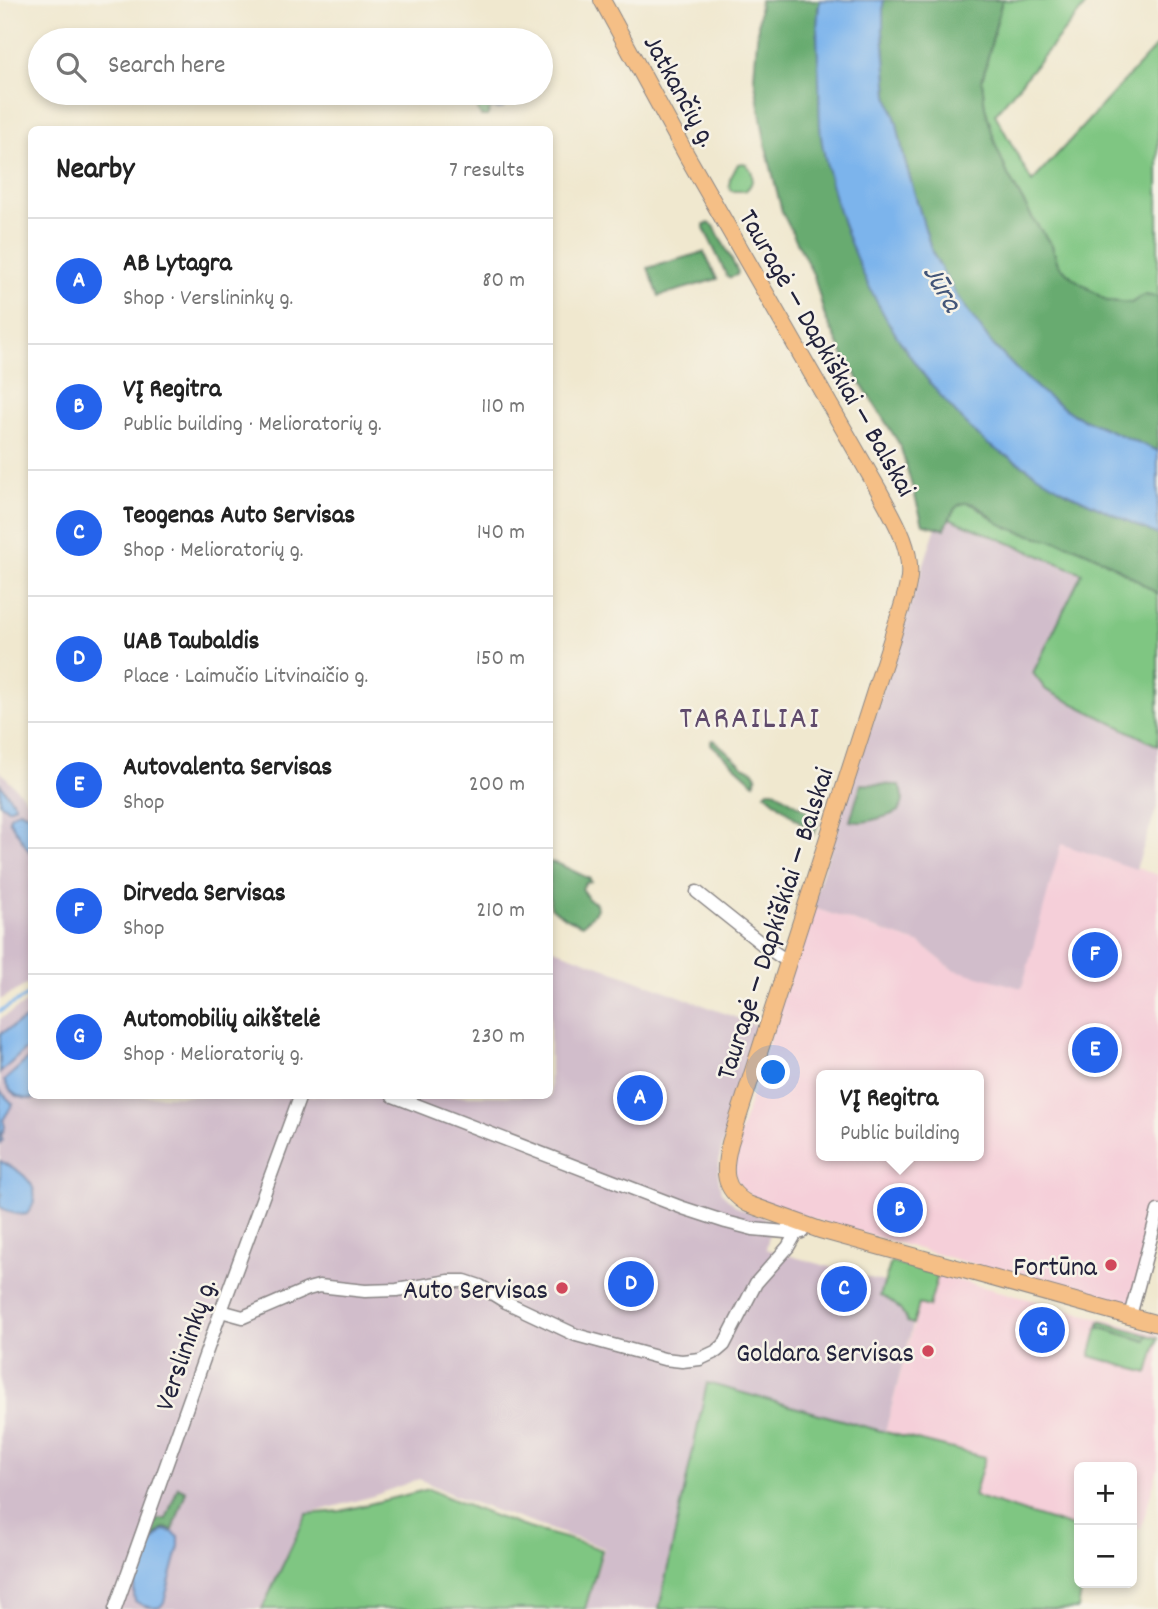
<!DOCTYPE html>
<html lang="en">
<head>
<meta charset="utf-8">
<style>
  :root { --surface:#fff; --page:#f2f2f2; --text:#222; --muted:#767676; --line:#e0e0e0; --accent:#2563eb }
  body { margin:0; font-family:Dekko,sans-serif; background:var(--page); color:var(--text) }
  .controls { position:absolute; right:21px; bottom:21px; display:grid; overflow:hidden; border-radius:10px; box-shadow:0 4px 10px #0003 }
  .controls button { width:63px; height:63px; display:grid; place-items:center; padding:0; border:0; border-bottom:2px solid var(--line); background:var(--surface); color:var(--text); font:35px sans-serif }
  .you { position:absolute; left:774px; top:1073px; width:24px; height:24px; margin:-18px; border:5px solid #fff; border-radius:50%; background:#1a73e8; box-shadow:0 0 0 10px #1a73e833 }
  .badge { display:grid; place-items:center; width:46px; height:46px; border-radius:50%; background:var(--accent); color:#fff; font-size:23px; font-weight:700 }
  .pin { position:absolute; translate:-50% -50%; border:4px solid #fff; box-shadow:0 2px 7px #0006 }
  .popup { position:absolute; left:816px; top:1070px; width:168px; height:91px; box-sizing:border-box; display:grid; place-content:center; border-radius:10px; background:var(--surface); filter:drop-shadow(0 2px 5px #0005); font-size:23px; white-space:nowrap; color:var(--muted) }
  .popup b { font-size:26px; color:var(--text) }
  .popup::after { content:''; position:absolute; left:50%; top:100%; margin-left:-14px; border:14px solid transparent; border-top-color:var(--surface) }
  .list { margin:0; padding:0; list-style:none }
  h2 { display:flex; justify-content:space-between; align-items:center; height:91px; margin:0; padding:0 28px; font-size:30px }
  h2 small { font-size:23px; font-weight:400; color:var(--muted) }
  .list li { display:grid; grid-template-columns:46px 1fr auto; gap:21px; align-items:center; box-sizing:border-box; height:126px; padding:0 28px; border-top:2px solid var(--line) }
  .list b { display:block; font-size:26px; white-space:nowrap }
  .list p { margin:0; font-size:23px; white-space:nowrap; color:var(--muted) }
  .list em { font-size:23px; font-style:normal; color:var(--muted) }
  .icon { flex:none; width:38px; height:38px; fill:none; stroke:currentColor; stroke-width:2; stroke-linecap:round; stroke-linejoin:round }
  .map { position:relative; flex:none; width:1158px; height:1609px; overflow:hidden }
  .search { position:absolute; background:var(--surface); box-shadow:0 4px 10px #0003; left:28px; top:28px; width:525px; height:77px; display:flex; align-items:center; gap:18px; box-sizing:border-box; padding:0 24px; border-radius:38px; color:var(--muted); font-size:26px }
  .panel { position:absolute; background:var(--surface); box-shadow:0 4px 10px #0003; left:28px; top:126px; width:525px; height:973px; border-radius:10px }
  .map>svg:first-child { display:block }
</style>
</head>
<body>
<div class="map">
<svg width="1158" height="1609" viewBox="0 0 1158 1609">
  <rect width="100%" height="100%" fill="#f7f3e8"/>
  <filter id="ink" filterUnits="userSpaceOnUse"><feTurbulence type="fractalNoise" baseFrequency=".0143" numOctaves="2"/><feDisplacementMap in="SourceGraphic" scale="14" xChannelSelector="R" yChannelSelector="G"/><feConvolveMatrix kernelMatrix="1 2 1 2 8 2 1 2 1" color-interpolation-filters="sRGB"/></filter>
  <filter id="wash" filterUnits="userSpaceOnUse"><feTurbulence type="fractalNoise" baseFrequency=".00686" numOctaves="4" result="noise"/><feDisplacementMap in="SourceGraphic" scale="28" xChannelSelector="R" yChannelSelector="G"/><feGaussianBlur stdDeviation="1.57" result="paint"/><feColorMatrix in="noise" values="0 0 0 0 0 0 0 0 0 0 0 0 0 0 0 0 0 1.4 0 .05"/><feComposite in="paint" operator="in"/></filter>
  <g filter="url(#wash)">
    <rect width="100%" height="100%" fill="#f0e8cf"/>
    <!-- built -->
    <g fill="#f5cfd9" fill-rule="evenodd">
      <path d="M1061 843 1158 875V1213L1132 1309 823 1222 758 1200 745 1192 739 1185 735 1175 734 1159 739 1136 811 907 921 944 952 969ZM821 1075H979V1156H821Z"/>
      <path d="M938 1275 1158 1334V1469L1141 1529 1132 1526V1467H1079V1529L973 1496 985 1458 885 1432 919 1304 929 1307Z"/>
    </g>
    <!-- industrial -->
    <g fill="#d1bdcb">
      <path d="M949 518 1082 573 1034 673 1046 690 1158 746V804L1136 869 1061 844 1022 988 952 969 921 944 811 907 936 527 944 529Z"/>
      <path d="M0 771 32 805 31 982 0 1000Z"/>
      <path d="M550 947 758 1026 720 1155 718 1174 721 1192 737 1207 772 1221 766 1249 884 1282 880 1296 888 1299 898 1307 907 1322 913 1324 885 1432 707 1383 658 1609H586L604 1548 462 1499 419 1479 373 1496 307 1514 262 1609H0V1019L31 1000 32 1096H550Z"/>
    </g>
    <!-- green -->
    <g fill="#7fc682" stroke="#50745e" stroke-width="2">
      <path d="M1002 0H1090L995 114 1032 182 1158 44V297L1144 295 1131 303 1107 301 1073 278 1058 264 1052 246 1033 219 1008 175 996 146 985 107 982 81Z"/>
      <path d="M479 93H488L486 98 491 108 487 116H481L478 110Z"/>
      <path d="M744 163C755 170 755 184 745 191H731L729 186 730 179 738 164Z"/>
      <path d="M965 502C983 507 987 517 1001 524 1026 536 1054 538 1079 548 1107 560 1132 578 1158 594V746L1046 690 1033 673 1082 573 949 518 957 506Z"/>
      <path d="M891 1262 938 1275 929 1307 919 1304 913 1324 907 1322C902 1310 893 1300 880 1296Z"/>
      <path d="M1098 1327 1146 1341 1148 1335 1158 1338 1148 1373 1090 1356Z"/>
      <path d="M707 1383 885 1432 985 1457 974 1496 1079 1529V1583H1083L1078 1609H659Z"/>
      <path d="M429 1489C459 1503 490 1515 522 1526 548 1534 576 1540 602 1550L585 1609H262L307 1514 341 1511Z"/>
    </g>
    <!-- forest -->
    <g fill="#67ab70" stroke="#446656" stroke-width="2">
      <path d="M760 0H820L818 8 820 119 822 141 827 164 843 224 901 343 926 378 956 413 976 434 991 446 1066 492 1158 535V594C1132 577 1106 559 1077 548 1053 538 1021 536 999 523 989 517 980 503 967 503 954 502 949 519 945 529L923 524 900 445 845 358 825 317 814 276 782 212 766 147 754 77Z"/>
      <path d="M883 0H1002L982 81 985 107 996 146 1008 175 1033 219 1052 246 1058 264 1073 278 1107 301 1131 303 1144 295 1158 297V451L1074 415 1044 394 1019 372 992 344 955 294 932 252 904 158 897 124 888 95 883 32Z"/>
      <path d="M709 223 714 226 738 272 737 275 729 278 727 276 704 228V225Z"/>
      <path d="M704 252 717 279 659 296 648 268Z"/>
      <path d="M714 740 743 766 754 771 757 777 754 783 711 744V741Z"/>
      <path d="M861 784 899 785C904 792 905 804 898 811 894 815 867 822 861 822 857 822 853 821 850 821Z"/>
      <path d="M768 790H773L816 816 818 824 814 834 765 793Z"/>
      <path d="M550 862 559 864 590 879 591 882 586 883 582 888 588 899 596 903 597 909 591 917 582 925 566 918 550 907Z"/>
      <path d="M1100 1321 1148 1335 1146 1341 1098 1327Z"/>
      <path d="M178 1487 186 1491 173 1530 164 1528 150 1541 148 1539 153 1524 158 1519H166Z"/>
    </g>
    <!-- water -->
    <g fill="#7cb4ec" stroke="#4f6b94" stroke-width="2">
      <path d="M820 0H883V32L888 95 897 124 904 158 932 252 955 293 992 344 1019 372 1044 394 1074 415 1158 451V535C1128 521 1097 507 1067 492 1052 485 1039 476 1026 467 1014 460 1001 453 989 445 971 431 956 413 941 396 878 322 840 239 822 143 818 122 820 101 819 80 818 54 815 26 820 0Z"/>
      <path d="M488 93H505L506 99 503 108 499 109 491 108 486 98Z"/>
      <path d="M0 784 15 804V806L8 809 0 803Z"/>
      <path d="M19 810 26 813 31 818V854L9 820 10 816Z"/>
      <path d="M31 1016V1044L0 1073V1034Z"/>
      <path d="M31 1056 32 1096H45C28 1103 12 1098 4 1081Z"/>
      <path d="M0 1091 13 1104 3 1120 5 1127 1 1136 3 1140 0 1143Z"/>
      <path d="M0 1161C23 1171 47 1189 27 1214 17 1216 9 1212 0 1207V1198L2 1194 0 1191Z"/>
      <path d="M164 1530 172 1532 179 1537V1546L164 1602 160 1607C152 1609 142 1606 135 1601 130 1580 147 1544 164 1530Z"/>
    </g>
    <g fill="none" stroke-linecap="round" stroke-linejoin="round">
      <!-- stream -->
      <path stroke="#7cb4ec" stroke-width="3.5" d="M0 1011 32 993"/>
    </g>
  </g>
  <g filter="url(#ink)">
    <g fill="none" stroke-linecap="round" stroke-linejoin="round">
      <!-- minor casing -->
      <g stroke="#898585" stroke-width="15">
        <g id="minor">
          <path d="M697 892 762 944 787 961"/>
          <path d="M393 1096 683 1208 726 1222 753 1229 796 1233 802 1232"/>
          <path d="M221 1311 243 1317 308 1289 319 1286 365 1291 397 1290 449 1281H465L480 1286 506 1302 576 1335 664 1359 682 1361 700 1359 717 1351 724 1345 756 1283 788 1247 796 1233"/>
          <path d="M1130 1316 1158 1211"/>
          <path d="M115 1609 221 1311 300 1096"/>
        </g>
      </g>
      <!-- major casing -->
      <g stroke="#898585" stroke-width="18">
        <path id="major" d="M602 0 687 156 878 489C892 516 912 545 909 577 907 596 898 617 893 635L730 1143C723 1170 722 1189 748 1204L820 1230 1158 1324"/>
      </g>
      <!-- minor -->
      <use href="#minor" stroke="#fff" stroke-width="12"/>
      <!-- major -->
      <use href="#major" stroke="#f5bf86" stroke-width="16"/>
    </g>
  </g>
  <!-- markers -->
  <g fill="#d1495b" stroke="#f7f3e8" stroke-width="2.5">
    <circle cx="1111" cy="1265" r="7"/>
    <circle cx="562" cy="1288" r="7"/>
    <circle cx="928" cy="1351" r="7"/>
  </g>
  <g text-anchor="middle" stroke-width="5" stroke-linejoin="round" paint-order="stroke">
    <!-- street labels -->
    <g font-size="28" fill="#22223b" stroke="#f7f3e8">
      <text transform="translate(682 90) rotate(61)" y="10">Jatkančių g.</text>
      <text transform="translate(829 352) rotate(60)" y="10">Tauragė — Dapkiškiai — Balskai</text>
      <text transform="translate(773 923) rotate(-72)" y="10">Tauragė — Dapkiškiai — Balskai</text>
      <text transform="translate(184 1344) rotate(-71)" y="10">Verslininkų g.</text>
    </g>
    <!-- poi labels -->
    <g font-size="28" fill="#22223b" stroke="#f7f3e8" text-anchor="end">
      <text x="1097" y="1275">Fortūna</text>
      <text x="548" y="1298">Auto Servisas</text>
      <text x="914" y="1361">Goldara Servisas</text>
    </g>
    <!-- water labels -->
    <g font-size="30" font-style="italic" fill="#425579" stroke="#f7f3e8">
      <text transform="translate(944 287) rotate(60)" y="10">Jūra</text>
    </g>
    <!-- quarter labels -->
    <g font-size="32" letter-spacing="2" fill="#604b6c" stroke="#f7f3e8">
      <text x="750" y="727">TARAILIAI</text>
    </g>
  </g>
</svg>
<div class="controls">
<button>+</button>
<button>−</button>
</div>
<div class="you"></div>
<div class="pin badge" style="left:640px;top:1098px">A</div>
<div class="pin badge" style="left:900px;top:1210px">B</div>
<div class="popup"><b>VĮ Regitra</b>Public building</div>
<div class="pin badge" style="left:844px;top:1289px">C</div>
<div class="pin badge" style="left:631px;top:1284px">D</div>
<div class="pin badge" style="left:1095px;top:1050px">E</div>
<div class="pin badge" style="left:1095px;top:955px">F</div>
<div class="pin badge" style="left:1042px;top:1330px">G</div>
<div class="search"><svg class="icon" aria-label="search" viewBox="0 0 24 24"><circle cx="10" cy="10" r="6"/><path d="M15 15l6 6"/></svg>Search here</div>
<section class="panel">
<h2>Nearby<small>7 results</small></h2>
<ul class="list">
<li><span class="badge">A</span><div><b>AB Lytagra</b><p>Shop · Verslininkų g.</p></div><em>80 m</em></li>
<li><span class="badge">B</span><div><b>VĮ Regitra</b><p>Public building · Melioratorių g.</p></div><em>110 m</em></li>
<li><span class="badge">C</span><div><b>Teogenas Auto Servisas</b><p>Shop · Melioratorių g.</p></div><em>140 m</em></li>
<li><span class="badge">D</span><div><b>UAB Taubaldis</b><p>Place · Laimučio Litvinaičio g.</p></div><em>150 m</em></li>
<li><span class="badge">E</span><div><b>Autovalenta Servisas</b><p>Shop</p></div><em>200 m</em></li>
<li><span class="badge">F</span><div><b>Dirveda Servisas</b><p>Shop</p></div><em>210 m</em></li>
<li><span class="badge">G</span><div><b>Automobilių aikštelė</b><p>Shop · Melioratorių g.</p></div><em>230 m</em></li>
</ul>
</section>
</div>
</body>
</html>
